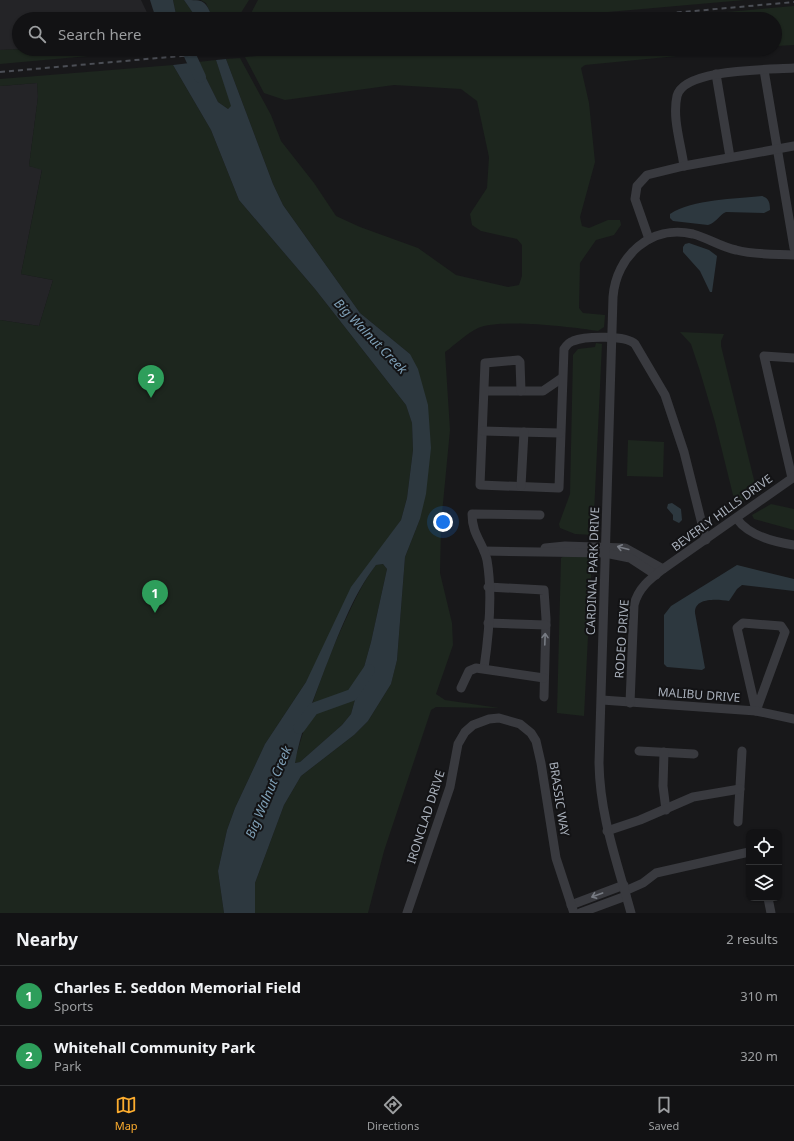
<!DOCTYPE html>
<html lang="en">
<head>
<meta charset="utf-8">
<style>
  :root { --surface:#121214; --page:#1f2022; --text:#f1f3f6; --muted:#9c9ea0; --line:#313234; --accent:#fcac2e }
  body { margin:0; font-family:"Noto Sans",sans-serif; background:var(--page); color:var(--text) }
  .controls { position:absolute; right:12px; bottom:12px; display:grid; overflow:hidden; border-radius:8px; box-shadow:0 1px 3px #0004 }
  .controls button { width:36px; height:36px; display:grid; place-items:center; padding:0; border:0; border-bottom:1px solid var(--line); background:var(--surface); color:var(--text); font:20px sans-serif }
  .you { position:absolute; left:443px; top:522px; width:14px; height:14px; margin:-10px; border:3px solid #fff; border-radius:50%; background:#1a73e8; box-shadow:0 0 0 6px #1a73e833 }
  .badge { display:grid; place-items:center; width:26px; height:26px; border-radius:50%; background:var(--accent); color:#fff; font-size:13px; font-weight:700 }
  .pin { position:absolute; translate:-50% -33px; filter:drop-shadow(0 1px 2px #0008) }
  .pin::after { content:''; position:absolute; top:21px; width:14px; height:12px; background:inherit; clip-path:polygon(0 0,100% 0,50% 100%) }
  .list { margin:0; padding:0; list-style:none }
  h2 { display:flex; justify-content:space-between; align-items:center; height:52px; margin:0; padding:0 16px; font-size:17px }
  h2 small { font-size:13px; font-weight:400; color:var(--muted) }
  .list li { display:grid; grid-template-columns:26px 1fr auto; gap:12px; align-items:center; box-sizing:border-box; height:60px; padding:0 16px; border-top:1px solid var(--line) }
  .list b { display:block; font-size:15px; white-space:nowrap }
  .list p { margin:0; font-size:13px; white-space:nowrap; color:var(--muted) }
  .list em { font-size:13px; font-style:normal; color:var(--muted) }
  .icon { flex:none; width:22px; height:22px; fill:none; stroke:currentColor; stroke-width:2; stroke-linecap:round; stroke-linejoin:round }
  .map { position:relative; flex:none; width:794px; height:913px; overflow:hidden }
  .search { position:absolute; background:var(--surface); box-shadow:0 1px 3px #0004; left:12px; right:12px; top:12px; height:44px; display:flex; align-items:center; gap:10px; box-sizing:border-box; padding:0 14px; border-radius:22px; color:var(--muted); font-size:15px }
  .sheet { height:172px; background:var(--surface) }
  nav { display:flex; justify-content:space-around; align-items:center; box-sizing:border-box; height:56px; border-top:1px solid var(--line); background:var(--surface); font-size:11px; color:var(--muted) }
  nav a { display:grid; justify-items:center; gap:2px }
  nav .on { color:var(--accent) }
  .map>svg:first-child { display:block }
</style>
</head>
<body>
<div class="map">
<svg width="794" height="913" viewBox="0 0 794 913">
  <rect width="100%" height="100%" fill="#18181a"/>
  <!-- built -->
  <g fill="#242427">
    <path d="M0 0H141L150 19H19V49H25L0 50Z"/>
    <path d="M37 83 38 97 29 166 42 169 21 274 53 280 39 326 0 320V86Z"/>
  </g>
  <!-- green -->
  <g fill="#1d261e">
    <path d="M173 0H184L197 19H177Z"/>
    <path d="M201 0H249L237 19H213L206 3Z"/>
    <path d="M258 0H745L528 19H248Z"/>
    <path d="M794 6V45L775 46V19H646Z"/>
    <path d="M25 49H166L0 64V50Z"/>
    <path d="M328 49H749L585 65 581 68 589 103 595 162 580 217 582 226 589 228 608 220H620L621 225 614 235 596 240 580 263 579 308 583 313 605 315 604 327 598 331C573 327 501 318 478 328 467 333 456 344 445 352L450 430 441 524 440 573 452 623 453 645 436 694 445 700 499 708 436 707 431 710 384 851 368 913H255V883L284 805 301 776 354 735 368 721 391 684 397 660 405 557 420 519 410 354 360 313 283 205 273 184 226 59 240 58 271 115 281 141 314 183 336 216 360 227 418 248 456 275 508 287 519 285 522 276V245L517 239 481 231 472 225 470 214 487 188 489 157 477 101 461 89 394 85 285 100 264 93 245 57Z"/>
    <path d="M216 60 232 106 228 109 218 102 198 62Z"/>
    <path d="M173 65 211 130 239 200 315 289 406 405 412 423 413 450 407 498 401 520 382 548 306 682 265 744 235 808 227 830 218 871 224 913H0V320L39 326 53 280 21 274 42 170 29 166 38 97 37 83 0 86V79Z"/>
    <path d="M680 332 724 334 721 341V346L756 488 755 495 741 502 733 495 715 422 699 368 691 344Z"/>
    <path d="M596 343 602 344 593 535 575 534 560 528 559 524 570 494 573 355 578 349 595 347Z"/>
    <path d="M628 440 664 442 663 477 627 476Z"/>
    <path d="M771 504 794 509V530L754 519 752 515Z"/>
    <path d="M566 555 592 556 584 716 557 713 561 558Z"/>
    <path d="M383 564 387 569 371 642 351 714 342 725 300 762 294 763C308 715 323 668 344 623 354 602 362 583 376 565Z"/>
  </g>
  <!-- water -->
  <g fill="#2d383f" fill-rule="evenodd">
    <path d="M150 0H173L177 19H156Z"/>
    <path d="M184 0C205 0 205 0 213 19H197Z"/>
    <path d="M226 59 273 184 283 205 360 313 410 354 418 369 428 405 431 448 426 494 420 519 405 557 397 660 391 684 368 721 354 735 301 776 284 805 255 883V913H224L218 871 227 830 235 808 265 744 306 682 351 587 401 520 407 498 413 450 412 423 406 405 315 289 239 200 211 130 173 65 198 62 218 102 228 109 231 106 216 60ZM383 564 387 569 371 642 351 714 342 725 300 762 295 763C300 733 312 703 323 674 338 636 352 596 376 565Z"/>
    <path d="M762 196C769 198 770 203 770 210L764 213 726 212C719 215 716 223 708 225L673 221 670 218V214C693 199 735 199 762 196Z"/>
    <path d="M689 243 709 250 717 256 712 292H710L700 271 683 252V247L685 244Z"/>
    <path d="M672 503 681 509 682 520 679 523 673 520V515L667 508 668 504Z"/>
    <path d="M737 565 794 579V591L742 585 737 589 729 601C718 599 694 597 695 613L705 668 702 670 667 667 664 664V615L671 606Z"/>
  </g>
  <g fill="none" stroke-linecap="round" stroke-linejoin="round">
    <!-- river -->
    <g stroke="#2d383f" stroke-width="12">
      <path d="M187 49 200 77"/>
      <path d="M299 728 313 709 352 695 369 670"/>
    </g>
    <!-- minor -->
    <g stroke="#393a3f" stroke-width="9">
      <path d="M764 70 794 248"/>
      <path d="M716 74 730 157"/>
      <path d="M684 166C681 144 672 118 677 96 684 68 770 70 794 68"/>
      <path d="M649 239 635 199 637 186 647 175 684 166 794 146"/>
      <path d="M485 391H543L562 378"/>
      <path d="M521 391 520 362 518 360 485 363 480 485 559 488 564 349C566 346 569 342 573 341 585 336 626 335 635 344L665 395 684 452 706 540"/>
      <path d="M483 431 560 433"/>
      <path d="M792 478 764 356 794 358"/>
      <path d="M521 486 524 432"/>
      <path d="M737 519C749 536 774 542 794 545"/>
      <path d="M545 548 565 546 625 548 663 569"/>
      <path d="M484 551 605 553 630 558 656 575"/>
      <path d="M488 587 544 590 546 619 544 697"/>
      <path d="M488 623 546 625"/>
      <path d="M743 623 781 626 785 632 756 711 737 628Z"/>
      <path d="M484 668C489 634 493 595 487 560 483 542 472 535 472 514L540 515"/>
      <path d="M461 688 469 671 476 668 544 678"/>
      <path d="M602 700 756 711 794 719"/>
      <path d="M630 703 634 605C638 588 650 579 663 569L794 477"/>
      <path d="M639 751 694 754"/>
      <path d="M664 752 663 786 666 810"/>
      <path d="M738 822 742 751"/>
      <path d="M607 831 640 820 693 797 740 789"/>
      <path d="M625 891 643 883 656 873 749 852"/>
      <path d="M768 898 771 913"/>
      <path d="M571 905 624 885"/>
      <path d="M407 913 450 787 458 744 465 732 473 725 489 719 499 718 520 724 531 733 536 741 541 763 556 858 574 913"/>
      <path d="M580 913 626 896"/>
      <path d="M631 913C617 861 600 817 599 763L613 297C616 256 651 224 693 234 708 238 721 247 736 250 755 255 775 254 794 255"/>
    </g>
    <!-- rail -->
    <g stroke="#4b4e55" stroke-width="2" stroke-dasharray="5 4" stroke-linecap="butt">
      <path d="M605 19 794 2"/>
      <path d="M0 72 260 49"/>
    </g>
  </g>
  <!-- one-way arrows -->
  <defs><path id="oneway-shaft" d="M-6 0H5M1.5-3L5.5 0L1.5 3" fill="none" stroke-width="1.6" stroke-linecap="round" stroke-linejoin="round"/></defs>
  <g stroke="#777b83">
    <use href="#oneway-shaft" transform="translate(623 548) rotate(-165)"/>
    <use href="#oneway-shaft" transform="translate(545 639) rotate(-88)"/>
    <use href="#oneway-shaft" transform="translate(597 895) rotate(160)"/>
  </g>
  <g text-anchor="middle" stroke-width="4" stroke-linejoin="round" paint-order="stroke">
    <!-- street labels -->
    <g font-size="12" fill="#a9b0bb" stroke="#131315">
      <text transform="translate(722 513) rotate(-36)" y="4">BEVERLY HILLS DRIVE</text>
      <text transform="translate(593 571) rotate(-88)" y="4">CARDINAL PARK DRIVE</text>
      <text transform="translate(622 639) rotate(-86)" y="4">RODEO DRIVE</text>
      <text transform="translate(699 695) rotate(4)" y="4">MALIBU DRIVE</text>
      <text transform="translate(559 799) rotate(81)" y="4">BRASSIC WAY</text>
      <text transform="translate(426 817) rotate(-72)" y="4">IRONCLAD DRIVE</text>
    </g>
    <!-- water labels -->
    <g font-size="13" font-style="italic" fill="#7fa0b7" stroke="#131315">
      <text transform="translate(371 336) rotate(46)" y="5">Big Walnut Creek</text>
      <text transform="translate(268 792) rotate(-67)" y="5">Big Walnut Creek</text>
    </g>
  </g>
</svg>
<div class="controls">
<button><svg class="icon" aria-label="locate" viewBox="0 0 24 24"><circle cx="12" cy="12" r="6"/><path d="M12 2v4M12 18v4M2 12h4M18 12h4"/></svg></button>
<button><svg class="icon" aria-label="layers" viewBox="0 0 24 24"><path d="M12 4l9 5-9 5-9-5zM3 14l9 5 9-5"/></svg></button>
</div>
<div class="you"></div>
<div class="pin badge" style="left:155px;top:613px;background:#2e9e5b">1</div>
<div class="pin badge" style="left:151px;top:398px;background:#2e9e5b">2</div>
<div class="search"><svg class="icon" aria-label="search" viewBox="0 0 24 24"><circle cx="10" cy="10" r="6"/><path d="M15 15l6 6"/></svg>Search here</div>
</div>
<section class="sheet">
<h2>Nearby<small>2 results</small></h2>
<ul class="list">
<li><span class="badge" style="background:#2e9e5b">1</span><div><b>Charles E. Seddon Memorial Field</b><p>Sports</p></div><em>310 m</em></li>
<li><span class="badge" style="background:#2e9e5b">2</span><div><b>Whitehall Community Park</b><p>Park</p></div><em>320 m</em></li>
</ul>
</section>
<nav>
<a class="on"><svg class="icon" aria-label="map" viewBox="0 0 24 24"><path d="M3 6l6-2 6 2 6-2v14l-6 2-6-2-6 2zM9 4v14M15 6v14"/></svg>Map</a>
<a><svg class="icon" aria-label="directions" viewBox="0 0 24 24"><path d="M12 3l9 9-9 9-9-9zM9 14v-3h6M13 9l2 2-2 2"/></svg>Directions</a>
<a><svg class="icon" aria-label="saved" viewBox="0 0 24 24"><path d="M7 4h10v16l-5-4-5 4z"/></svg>Saved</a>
</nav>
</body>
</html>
